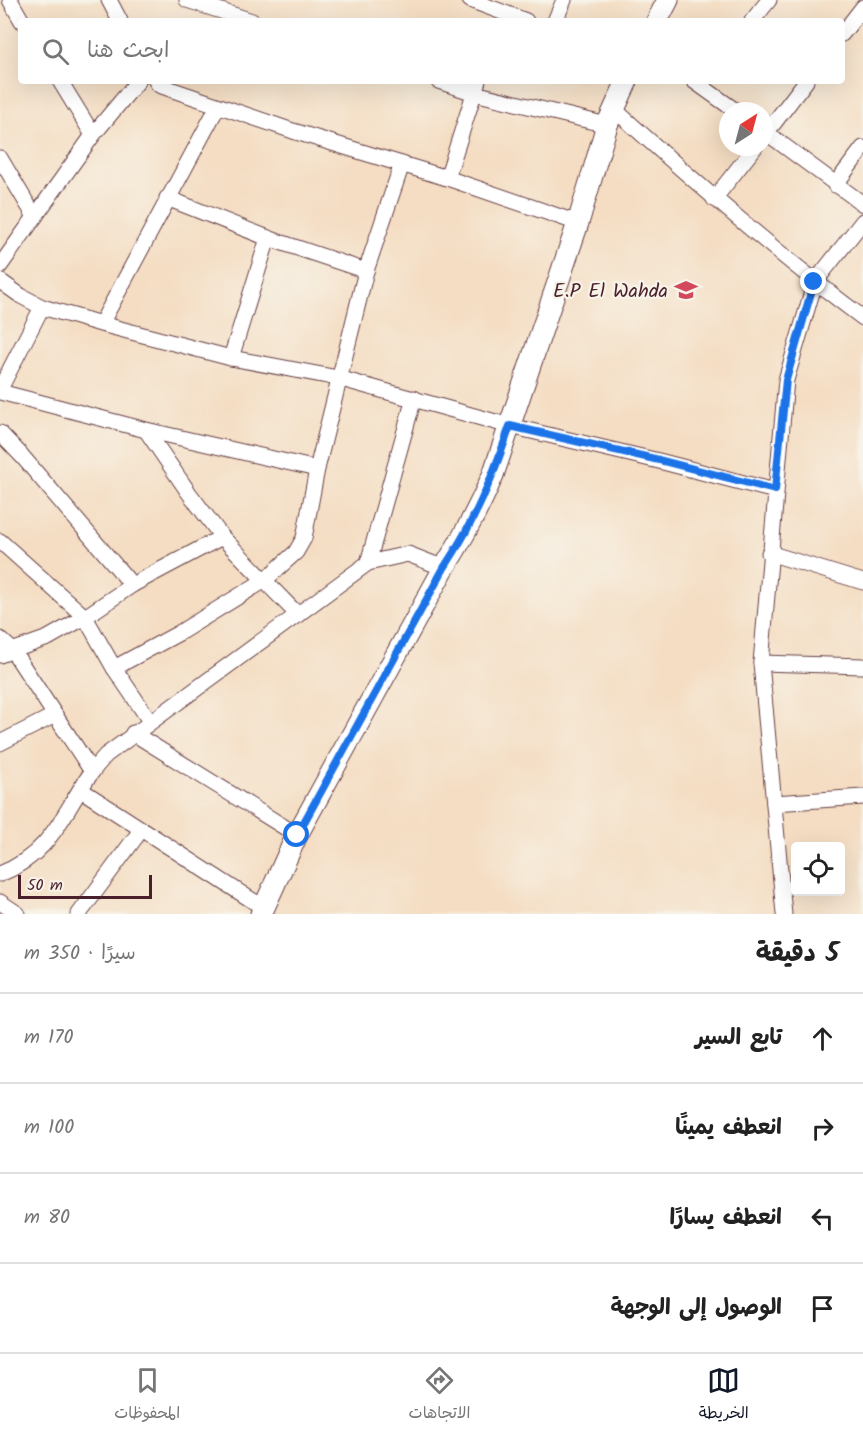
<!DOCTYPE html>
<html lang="ar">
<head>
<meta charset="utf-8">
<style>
  :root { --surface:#fff; --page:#f2f2f2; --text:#222; --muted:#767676; --line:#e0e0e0; --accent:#111827 }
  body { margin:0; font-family:Kalam,"Playpen Sans Arabic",sans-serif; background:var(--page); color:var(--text); direction:rtl }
  .controls { position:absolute; right:18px; bottom:18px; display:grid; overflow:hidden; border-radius:6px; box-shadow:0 6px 24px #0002 }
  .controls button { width:54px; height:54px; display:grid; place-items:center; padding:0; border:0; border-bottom:2px solid var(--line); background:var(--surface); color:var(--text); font:30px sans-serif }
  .compass { position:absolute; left:719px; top:102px; width:54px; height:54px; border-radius:50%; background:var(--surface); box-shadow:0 6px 24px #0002; rotate:36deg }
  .scale { position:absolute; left:18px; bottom:15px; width:134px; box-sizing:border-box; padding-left:6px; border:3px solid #4a1f2b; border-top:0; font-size:16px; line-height:21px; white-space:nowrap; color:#4a1f2b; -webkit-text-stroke:4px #f7f3e8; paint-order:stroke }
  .stop { position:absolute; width:18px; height:18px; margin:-14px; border:4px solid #1a73e8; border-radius:50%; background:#fff }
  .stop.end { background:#1a73e8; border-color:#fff; box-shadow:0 2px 6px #0008 }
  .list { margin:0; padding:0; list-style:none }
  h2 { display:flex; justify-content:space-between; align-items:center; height:78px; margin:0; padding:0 24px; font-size:26px }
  h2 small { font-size:20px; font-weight:400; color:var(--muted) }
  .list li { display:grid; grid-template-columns:39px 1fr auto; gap:18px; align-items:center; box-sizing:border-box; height:90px; padding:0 24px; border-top:2px solid var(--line) }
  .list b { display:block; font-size:22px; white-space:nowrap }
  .list em { font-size:20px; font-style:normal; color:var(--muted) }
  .icon { flex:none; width:33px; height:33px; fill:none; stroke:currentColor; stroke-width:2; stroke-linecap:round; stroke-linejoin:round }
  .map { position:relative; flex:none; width:863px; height:914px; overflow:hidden; direction:ltr }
  .search { position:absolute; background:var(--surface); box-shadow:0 6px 24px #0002; left:18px; right:18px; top:18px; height:66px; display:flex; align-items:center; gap:15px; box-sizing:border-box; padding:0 21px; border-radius:6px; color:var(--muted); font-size:22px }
  .sheet { height:438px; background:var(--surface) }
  nav { display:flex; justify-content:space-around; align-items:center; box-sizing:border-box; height:84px; border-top:2px solid var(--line); background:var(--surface); font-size:16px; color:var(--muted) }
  nav a { display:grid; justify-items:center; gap:3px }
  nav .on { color:var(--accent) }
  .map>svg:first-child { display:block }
</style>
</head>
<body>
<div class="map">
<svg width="863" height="914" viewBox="0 0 863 914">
  <rect width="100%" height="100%" fill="#f7f3e8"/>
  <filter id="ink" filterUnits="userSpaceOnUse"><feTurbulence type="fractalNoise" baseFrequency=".0167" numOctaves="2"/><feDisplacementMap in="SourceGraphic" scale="12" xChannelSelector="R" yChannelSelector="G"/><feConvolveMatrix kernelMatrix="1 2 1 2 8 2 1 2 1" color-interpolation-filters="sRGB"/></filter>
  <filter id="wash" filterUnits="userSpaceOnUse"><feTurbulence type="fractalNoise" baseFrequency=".008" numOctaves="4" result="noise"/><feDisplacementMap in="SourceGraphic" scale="24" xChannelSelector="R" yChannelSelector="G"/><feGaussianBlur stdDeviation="1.35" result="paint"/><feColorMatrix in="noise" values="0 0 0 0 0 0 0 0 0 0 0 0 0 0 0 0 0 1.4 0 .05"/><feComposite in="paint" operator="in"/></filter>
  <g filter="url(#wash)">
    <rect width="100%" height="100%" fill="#f4ddc2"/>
  </g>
  <g filter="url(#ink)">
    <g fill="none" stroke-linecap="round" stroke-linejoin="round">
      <!-- minor casing -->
      <g stroke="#643c42" stroke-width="17">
        <g id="minor">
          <path d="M10 0 22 21"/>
          <path d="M109 0 120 21"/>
          <path d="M187 0 252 21"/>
          <path d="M470 0 526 21"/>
          <path d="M555 21 564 0"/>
          <path d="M752 21 769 0"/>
          <path d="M842 34 863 7"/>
          <path d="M60 81 93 135"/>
          <path d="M156 81 159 85 173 90 293 131 447 178 578 223"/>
          <path d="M438 81 474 93 607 125"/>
          <path d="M694 81 736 111"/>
          <path d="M614 109C695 182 776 253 863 318"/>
          <path d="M764 131 863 204"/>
          <path d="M764 136 806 81"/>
          <path d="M0 158 35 217"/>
          <path d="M447 178 478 81"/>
          <path d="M835 185 863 148"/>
          <path d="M167 198 268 238 366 271"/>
          <path d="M714 199 755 147"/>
          <path d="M0 266 93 135 138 81"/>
          <path d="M0 281 21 296 42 307 101 324 231 358 338 378 510 426 659 461 775 491"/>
          <path d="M101 324 218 106"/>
          <path d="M231 358 268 238"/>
          <path d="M0 389 42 307"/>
          <path d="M0 392 146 430 317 469"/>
          <path d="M146 430 189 493 222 537 298 615"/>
          <path d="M0 433 22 456 132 585"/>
          <path d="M0 541 85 617 114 668 150 721"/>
          <path d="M769 553 863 582"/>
          <path d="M368 563 414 398"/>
          <path d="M0 639 13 651 91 770"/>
          <path d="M0 655 48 638 85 617 132 585 222 537"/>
          <path d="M761 663 863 666"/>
          <path d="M114 668 179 633 265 580 296 552 304 538 317 469 366 271 402 164"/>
          <path d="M133 733 297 835"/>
          <path d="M0 743 55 715"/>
          <path d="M81 790 264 908"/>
          <path d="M774 803 863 797"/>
          <path d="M0 874C61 850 66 797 106 755L368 563 408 554 444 568"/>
          <path d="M0 902 18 914"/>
          <path d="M79 914 141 830"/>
          <path d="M784 914 761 663 786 380 815 282 863 221"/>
        </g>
      </g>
      <!-- secondary casing -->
      <g stroke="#643c42" stroke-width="23">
        <g id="secondary">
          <path d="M657 21 668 0"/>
          <path d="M261 914 297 835 444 568C463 538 479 508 493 475L578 223 607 125 627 81"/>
        </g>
      </g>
      <!-- minor -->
      <use href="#minor" stroke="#fff" stroke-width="15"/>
      <!-- secondary -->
      <use href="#secondary" stroke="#fff" stroke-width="21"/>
    </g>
  </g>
  <g fill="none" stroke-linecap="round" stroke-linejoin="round" filter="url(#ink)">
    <!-- route -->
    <path stroke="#1a73e8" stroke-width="8" d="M297 835 444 568C475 521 492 479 510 426L659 460 775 490 786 380 814 282"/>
  </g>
  <!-- icons -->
  <defs>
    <g id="school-bare" transform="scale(1.8)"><path d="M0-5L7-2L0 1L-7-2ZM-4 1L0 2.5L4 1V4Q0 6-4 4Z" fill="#d1495b" stroke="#f7f3e8" stroke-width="2.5" paint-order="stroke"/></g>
  </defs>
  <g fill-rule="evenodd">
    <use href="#school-bare" x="686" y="290"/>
  </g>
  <g text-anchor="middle" stroke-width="4.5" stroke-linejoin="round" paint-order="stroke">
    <!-- poi labels -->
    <g font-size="20" fill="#4a1f2b" stroke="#f7f3e8" text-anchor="end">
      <text x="668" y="297">E.P El Wahda</text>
    </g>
  </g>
</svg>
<div class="controls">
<button><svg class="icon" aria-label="locate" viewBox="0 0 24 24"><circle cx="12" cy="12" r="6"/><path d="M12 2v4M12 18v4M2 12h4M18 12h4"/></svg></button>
</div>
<svg class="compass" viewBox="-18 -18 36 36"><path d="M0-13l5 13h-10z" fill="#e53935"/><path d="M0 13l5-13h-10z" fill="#767676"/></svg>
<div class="scale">50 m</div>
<div class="stop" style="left:297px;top:835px"></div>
<div class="stop end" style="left:814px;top:282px"></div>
<div class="search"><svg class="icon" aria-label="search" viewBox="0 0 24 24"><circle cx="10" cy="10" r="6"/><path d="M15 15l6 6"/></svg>ابحث هنا</div>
</div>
<section class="sheet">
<h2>5 دقيقة<small>سيرًا · 350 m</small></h2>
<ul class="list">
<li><svg class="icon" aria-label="ahead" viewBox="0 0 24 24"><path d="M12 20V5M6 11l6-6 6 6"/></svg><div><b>تابع السير</b></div><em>170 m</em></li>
<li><svg class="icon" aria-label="right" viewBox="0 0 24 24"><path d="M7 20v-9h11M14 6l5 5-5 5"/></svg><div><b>انعطف يمينًا</b></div><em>100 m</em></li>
<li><svg class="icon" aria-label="left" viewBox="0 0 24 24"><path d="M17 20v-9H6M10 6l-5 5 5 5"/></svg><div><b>انعطف يسارًا</b></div><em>80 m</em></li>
<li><svg class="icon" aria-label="arrive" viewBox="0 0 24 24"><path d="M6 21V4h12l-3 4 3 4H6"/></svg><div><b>الوصول إلى الوجهة</b></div></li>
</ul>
</section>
<nav>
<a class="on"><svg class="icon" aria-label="map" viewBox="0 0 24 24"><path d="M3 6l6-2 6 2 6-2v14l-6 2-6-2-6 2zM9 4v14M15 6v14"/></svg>الخريطة</a>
<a><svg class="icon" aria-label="directions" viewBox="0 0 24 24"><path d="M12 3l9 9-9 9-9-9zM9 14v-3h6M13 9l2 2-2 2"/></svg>الاتجاهات</a>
<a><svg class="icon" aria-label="saved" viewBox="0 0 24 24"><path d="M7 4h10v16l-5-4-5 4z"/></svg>المحفوظات</a>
</nav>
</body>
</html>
